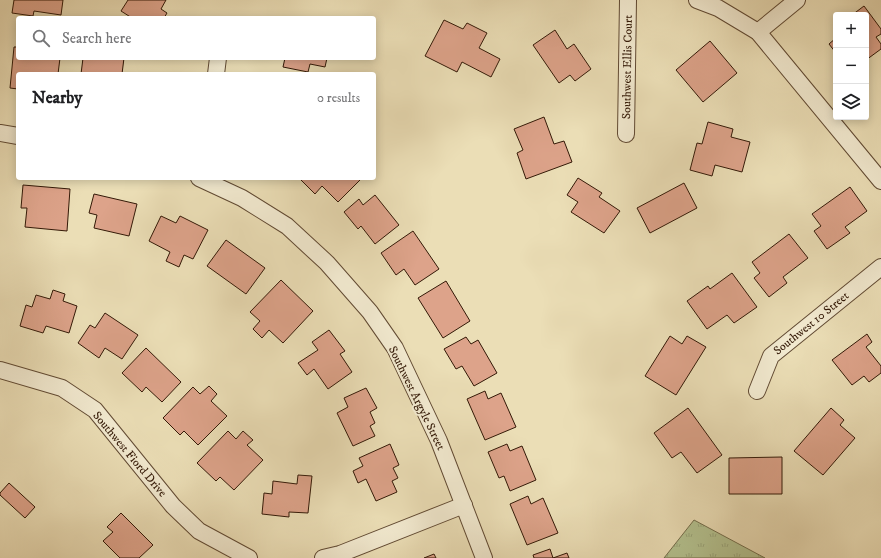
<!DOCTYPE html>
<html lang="en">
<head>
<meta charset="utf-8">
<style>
  :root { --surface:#fff; --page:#f2f2f2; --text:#202124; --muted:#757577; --line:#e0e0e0 }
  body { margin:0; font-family:"IM FELL DW Pica",serif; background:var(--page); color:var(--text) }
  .controls { position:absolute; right:12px; top:12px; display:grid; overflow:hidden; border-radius:4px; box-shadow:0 2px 10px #0003 }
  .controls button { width:36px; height:36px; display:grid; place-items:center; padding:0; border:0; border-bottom:1px solid var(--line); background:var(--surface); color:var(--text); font:20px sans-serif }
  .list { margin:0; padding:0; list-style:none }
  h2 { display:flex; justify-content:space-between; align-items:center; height:52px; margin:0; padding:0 16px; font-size:17px }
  h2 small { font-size:13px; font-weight:400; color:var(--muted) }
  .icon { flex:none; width:22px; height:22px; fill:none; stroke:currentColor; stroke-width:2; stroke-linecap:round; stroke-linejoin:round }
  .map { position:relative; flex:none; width:881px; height:558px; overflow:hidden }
  .search { position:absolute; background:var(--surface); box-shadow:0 2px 10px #0003; left:16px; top:16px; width:360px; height:44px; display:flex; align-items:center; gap:10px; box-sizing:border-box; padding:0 14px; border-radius:4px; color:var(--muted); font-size:15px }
  .panel { position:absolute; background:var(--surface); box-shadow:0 2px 10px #0003; left:16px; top:72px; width:360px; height:108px; border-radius:4px }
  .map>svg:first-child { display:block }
</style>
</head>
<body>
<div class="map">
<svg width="881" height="558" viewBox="0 0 881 558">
  <defs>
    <pattern id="grass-tufts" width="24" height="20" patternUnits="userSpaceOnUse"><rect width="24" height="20" fill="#b4c290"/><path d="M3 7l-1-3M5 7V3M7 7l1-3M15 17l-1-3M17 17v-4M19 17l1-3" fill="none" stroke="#9ba67b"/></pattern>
  </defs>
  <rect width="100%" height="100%" fill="#ebdeb6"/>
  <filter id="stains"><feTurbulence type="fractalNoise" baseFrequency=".005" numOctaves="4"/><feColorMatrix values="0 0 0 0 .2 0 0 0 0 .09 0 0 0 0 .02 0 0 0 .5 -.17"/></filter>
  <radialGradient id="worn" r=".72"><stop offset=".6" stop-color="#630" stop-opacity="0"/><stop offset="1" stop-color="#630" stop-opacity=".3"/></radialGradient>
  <!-- grass -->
  <path fill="url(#grass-tufts)" stroke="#746e4c" d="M694 520 765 558H664Z"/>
  <!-- building -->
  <g fill="#dda38a" stroke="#331907">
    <path d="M14 0H63L61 15 34 11 33 16 12 13Z"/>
    <path d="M128 0H166L161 9 167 13 164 18H132L121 11Z"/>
    <path d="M864 6 881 29V34L876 37 881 44V49L866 60V15H852Z"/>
    <path d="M444 20 463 29 467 23 487 33 479 48 500 59 491 77 462 62 457 72 425 56Z"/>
    <path d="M555 30 567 49 574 44 591 69 575 81 570 75 559 83 533 45Z"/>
    <path d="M836 38V53L829 44Z"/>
    <path d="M710 41 737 73 703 102 676 70Z"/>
    <path d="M14 47H18V58H60L58 74H18V89L10 88Z"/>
    <path d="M83 58H124L122 74H81Z"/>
    <path d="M285 58H327L325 67 310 64 308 72 283 67Z"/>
    <path d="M544 117 554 144 564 141 572 162 526 179 517 153 523 150 514 129Z"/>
    <path d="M708 122 733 129 731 137 750 142 742 172 715 165 712 176 690 170 697 143 702 144Z"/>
    <path d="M299 178H361V179L338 202 322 186 315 194Z"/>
    <path d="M578 178 602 193 599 197 620 211 604 233 571 212 578 202 567 195Z"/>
    <path d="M684 183 697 208 650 233 637 208Z"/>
    <path d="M23 185 70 189 67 231 25 227 27 208H21Z"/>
    <path d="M850 187 867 211 845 227 850 233 827 249 814 231 821 226 812 214Z"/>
    <path d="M94 194 137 204 129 236 94 228 97 215 89 213Z"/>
    <path d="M375 195 399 225 375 244 361 226 358 229 344 212 359 199 363 205Z"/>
    <path d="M161 216 176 223 180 216 208 230 193 259 184 255 179 267 166 261 170 252 149 241Z"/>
    <path d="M413 231 439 269 415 285 404 269 396 275 381 253Z"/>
    <path d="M789 234 808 258 783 277 787 283 769 297 754 278 760 273 752 262Z"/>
    <path d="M226 240 265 268 246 294 207 266Z"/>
    <path d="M732 273 757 307 734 323 727 315 707 329 687 301 708 286 710 289Z"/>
    <path d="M281 280 313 311 283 343 269 330 262 338 253 329 260 321 250 312Z"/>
    <path d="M446 281 470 321 443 338 418 298Z"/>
    <path d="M53 290 65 294 63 301 77 306 69 333 46 326 43 333 20 326 26 305 32 307 36 295 50 299Z"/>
    <path d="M105 313 138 335 122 359 105 348 99 358 78 343 90 325 95 328Z"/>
    <path d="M329 330 345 351 340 354 352 372 328 389 314 369 307 375 298 363 318 350 312 342Z"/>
    <path d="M867 334 872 342 866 347 881 366V373L869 382 864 376 852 385 832 360Z"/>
    <path d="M670 336 682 344 687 336 706 347 676 395 645 376Z"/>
    <path d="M466 337 471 344 478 340 497 373 474 386 462 366 456 369 444 349Z"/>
    <path d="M146 348 181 382 162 402 146 387 142 392 122 373Z"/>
    <path d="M209 386 217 394 211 401 227 416 198 445 184 431 180 435 163 418 193 387 200 394Z"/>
    <path d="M366 388 377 408 370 412 375 423 370 426 375 436 353 446 337 413 348 407 344 398Z"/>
    <path d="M485 391 488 399 501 393 516 427 485 440 467 399Z"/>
    <path d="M688 408 722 455 697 473 681 452 672 458 654 433Z"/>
    <path d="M831 408 844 420 840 425 855 438 823 475 794 451Z"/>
    <path d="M228 431 236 439 243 431 253 440 247 445 263 460 234 490 220 477 216 481 197 463Z"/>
    <path d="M390 444 399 465 393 468 398 478 392 481 397 492 376 501 366 479 358 483 353 471 363 466 359 458Z"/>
    <path d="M507 444 510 451 522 446 536 480 510 491 504 476 499 478 488 452Z"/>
    <path d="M782 457V494H729V458Z"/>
    <path d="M298 475 312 476 308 513 289 512V517L262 514 264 493 272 494 273 481 297 484Z"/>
    <path d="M9 483 35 507 25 518 0 495V493Z"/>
    <path d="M528 496 531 504 543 498 558 533 527 545 510 504Z"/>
    <path d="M121 513 153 545 139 558H120L103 541 113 532 107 527Z"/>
    <path d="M550 549 553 558 567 553 569 558H534L533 555Z"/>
    <path d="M434 554 436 558H424Z"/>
  </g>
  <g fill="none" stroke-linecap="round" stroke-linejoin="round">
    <!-- minor casing -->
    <g stroke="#614a33" stroke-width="18">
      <g id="minor">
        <path d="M697 0 718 8 758 32 881 181"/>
        <path d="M758 32 797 0"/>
        <path d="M216 74 218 58"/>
        <path d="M0 133 18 136"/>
        <path d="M626 134 628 0"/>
        <path d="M199 178 242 198 287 226 327 263 370 312 395 348 439 441 484 558"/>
        <path d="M0 370 62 388 95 410 173 506 199 531 249 558"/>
        <path d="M757 391 771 356 881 267"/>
        <path d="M323 558 340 554 464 505"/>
      </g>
    </g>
    <!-- minor -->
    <use href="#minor" stroke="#f2ead0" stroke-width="16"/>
  </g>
  <g text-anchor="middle" stroke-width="4" stroke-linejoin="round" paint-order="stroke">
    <!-- street labels -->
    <g font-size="12" fill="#331907" stroke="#f2ead0">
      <text transform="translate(627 67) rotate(-89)" y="4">Southwest Ellis Court</text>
      <text transform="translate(811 323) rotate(-39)" y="4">Southwest 10 Street</text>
      <text transform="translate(417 398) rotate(64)" y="4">Southwest Argyle Street</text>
      <text transform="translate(130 454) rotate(50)" y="4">Southwest Fiord Drive</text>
    </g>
  </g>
  <rect width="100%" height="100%" filter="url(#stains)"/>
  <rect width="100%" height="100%" fill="url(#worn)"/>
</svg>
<div class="controls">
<button>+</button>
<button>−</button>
<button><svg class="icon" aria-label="layers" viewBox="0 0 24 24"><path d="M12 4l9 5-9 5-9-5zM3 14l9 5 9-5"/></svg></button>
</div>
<div class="search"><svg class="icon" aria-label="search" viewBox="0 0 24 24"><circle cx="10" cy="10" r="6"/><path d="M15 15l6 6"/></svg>Search here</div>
<section class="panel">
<h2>Nearby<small>0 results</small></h2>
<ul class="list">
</ul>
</section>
</div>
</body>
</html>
